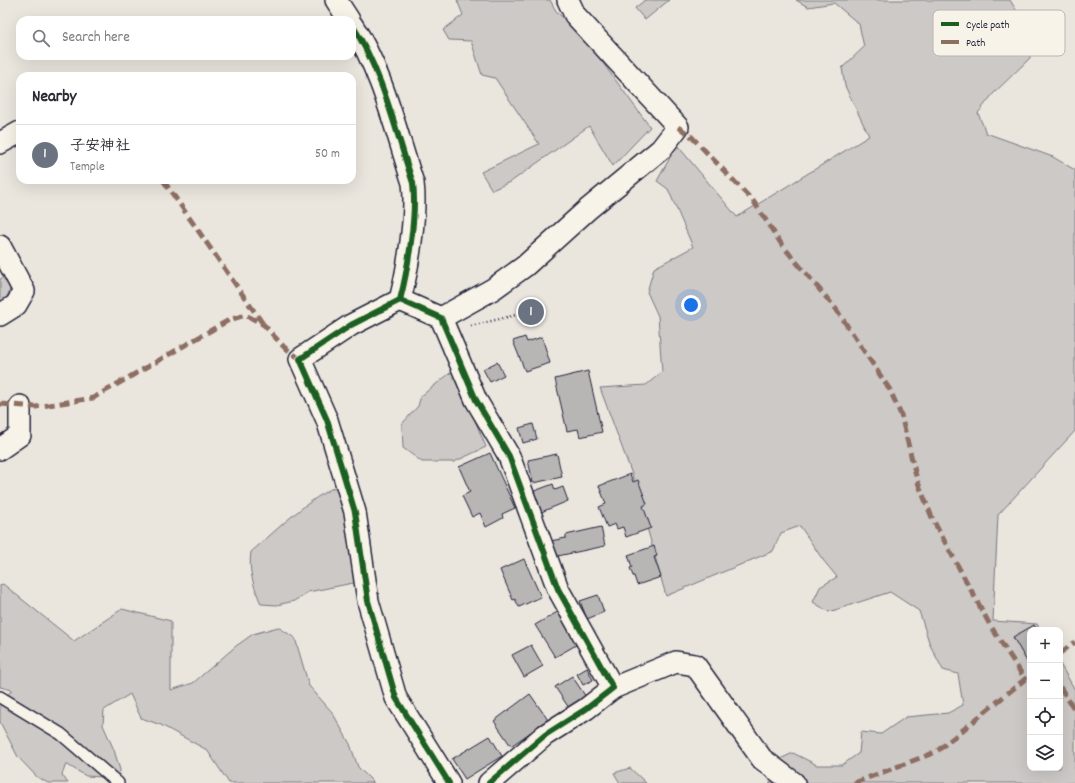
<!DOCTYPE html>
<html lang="en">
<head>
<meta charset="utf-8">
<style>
  :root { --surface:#fff; --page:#f2f2f3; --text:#2b2b33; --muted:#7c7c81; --line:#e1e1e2; --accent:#1f6fb2 }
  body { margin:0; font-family:Dekko,"Klee One",sans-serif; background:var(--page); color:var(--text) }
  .controls { position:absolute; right:12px; bottom:12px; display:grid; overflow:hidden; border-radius:8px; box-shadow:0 4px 16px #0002 }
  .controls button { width:36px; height:36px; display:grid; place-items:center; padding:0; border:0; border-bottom:1px solid var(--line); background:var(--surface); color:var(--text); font:20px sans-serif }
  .you { position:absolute; left:691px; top:305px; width:14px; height:14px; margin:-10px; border:3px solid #fff; border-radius:50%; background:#1a73e8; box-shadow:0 0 0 6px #1a73e833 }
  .badge { display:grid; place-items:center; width:26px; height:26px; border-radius:50%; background:var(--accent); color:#fff; font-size:13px; font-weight:700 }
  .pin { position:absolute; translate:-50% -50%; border:2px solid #fff; box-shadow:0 1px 4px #0006 }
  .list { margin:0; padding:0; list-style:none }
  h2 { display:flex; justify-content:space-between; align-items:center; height:52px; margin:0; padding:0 16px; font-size:17px }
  h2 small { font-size:13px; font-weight:400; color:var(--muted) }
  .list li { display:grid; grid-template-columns:26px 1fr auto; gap:12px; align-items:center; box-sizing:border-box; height:60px; padding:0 16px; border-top:1px solid var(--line) }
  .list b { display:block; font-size:15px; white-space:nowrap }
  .list p { margin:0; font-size:13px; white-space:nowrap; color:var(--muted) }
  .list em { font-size:13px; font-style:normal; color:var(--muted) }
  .icon { flex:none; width:22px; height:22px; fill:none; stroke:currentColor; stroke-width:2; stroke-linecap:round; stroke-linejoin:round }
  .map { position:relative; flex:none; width:1075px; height:783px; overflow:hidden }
  .search { position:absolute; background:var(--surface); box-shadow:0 4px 16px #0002; left:16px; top:16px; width:340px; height:44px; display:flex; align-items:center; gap:10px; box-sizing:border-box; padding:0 14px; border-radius:12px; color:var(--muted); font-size:15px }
  .panel { position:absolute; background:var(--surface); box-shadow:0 4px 16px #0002; left:16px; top:72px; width:340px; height:112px; border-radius:12px }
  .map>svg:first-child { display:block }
</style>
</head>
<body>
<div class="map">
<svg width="1075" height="783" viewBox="0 0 1075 783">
  <rect width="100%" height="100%" fill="#eae6de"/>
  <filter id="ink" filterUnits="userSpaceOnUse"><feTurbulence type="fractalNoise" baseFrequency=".025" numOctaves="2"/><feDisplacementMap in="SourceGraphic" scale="8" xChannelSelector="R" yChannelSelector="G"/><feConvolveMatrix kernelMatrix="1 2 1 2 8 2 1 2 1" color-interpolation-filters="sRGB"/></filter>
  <g filter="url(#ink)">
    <!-- green -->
    <g fill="#cdc9c6" stroke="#787680">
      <path d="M457 0H550L556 11 586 40 650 127 613 166 589 126 512 181 492 190 481 172 539 144 495 78 482 75 471 41 449 40 443 30 463 15Z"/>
      <path d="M645 0H669L645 20 635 8Z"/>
      <path d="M796 0H1010L1033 38 1029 45 1030 58 993 94 978 113 986 133 1053 157 1075 170V431L998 515 993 621 1037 624 1040 630H1030V768H1060V664L1075 690V783H769L775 778 769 764 793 753 817 765H842L859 753 861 732 881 734 906 717 948 713 963 705 958 674 943 670 930 645 919 611 890 592 829 612 813 602 820 587 837 577 823 560 800 526 781 533 773 551 666 596 633 477 600 388 646 385 662 372 658 316 647 292 654 268 693 247 668 189 657 181 677 145 737 217 869 136 845 86 842 68 864 47 859 24 834 3 808 7Z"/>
      <path d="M4 277 11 287 4 304 0 307V279Z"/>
      <path d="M454 370 486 447 454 462H422L403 448 402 424 418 406 421 396Z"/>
      <path d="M341 484 363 581 308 592 294 601 277 605 261 604C254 587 248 571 251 552 279 528 307 499 341 484Z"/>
      <path d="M3 584 74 641 122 609 171 621V690L193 683 236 646 253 634 278 627 295 638 309 686 332 712 350 744 358 767 374 783H229L207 750 161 725 141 718 130 694 104 710 103 725 114 750 120 770 119 778 86 776 66 764 62 775 68 783H48L37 777 18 757 0 722V703L12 690 0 687V585Z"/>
      <path d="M630 768 646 783H620L614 773Z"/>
    </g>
    <!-- building -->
    <g fill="#b8b6b5" stroke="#22223b">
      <circle cx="531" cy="312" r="4.5"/>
      <path d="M525 337 527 342 542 337 550 363 525 371 513 341Z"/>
      <path d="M497 362 504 375 490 382 483 369Z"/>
      <path d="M588 371 602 432 580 437 578 429 567 431 555 379Z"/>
      <path d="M533 424 537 439 523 443 519 428Z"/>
      <path d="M490 453 515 508 502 514 503 518 486 527 480 513 472 517 462 496 470 492 459 467Z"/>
      <path d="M557 454 562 477 533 483 528 460Z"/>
      <path d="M630 474 633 482 638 480 647 504 643 506 651 528 626 537 623 527 617 529 615 524 607 527 599 507 606 504 599 486Z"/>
      <path d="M553 484 555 490 563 487 568 501 539 513 532 492Z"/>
      <path d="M601 527 605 546 553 557 550 541 566 538V535Z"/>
      <path d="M654 546 657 556 654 557 661 577 637 585 634 576H633L630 568 632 567 628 555Z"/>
      <path d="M524 559 541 597 519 607 515 599 513 600 500 570Z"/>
      <path d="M598 595 604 612 587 619 580 601Z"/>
      <path d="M559 611 578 644 555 657 535 625Z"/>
      <path d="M1034 625 1037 630H1030L1029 665 1013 637Z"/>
      <path d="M531 645 543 666 524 677 512 655Z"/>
      <path d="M587 668 593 680 583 685 577 674Z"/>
      <path d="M572 676 586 697 569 708 555 687Z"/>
      <path d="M530 694 548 720 511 746 494 721Z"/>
      <path d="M490 736 502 756 465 779 452 759Z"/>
    </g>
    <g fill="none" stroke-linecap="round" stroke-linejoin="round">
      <!-- service casing -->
      <g stroke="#22223b" stroke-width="14">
        <path id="service" d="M0 697 61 734 118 783"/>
      </g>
      <!-- minor casing -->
      <g stroke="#22223b" stroke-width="24">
        <g id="minor">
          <path d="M336 0 349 20"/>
          <path d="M352 25C382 70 396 132 413 183 417 214 408 269 400 300L351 325 300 359 327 420 355 512 368 601 396 698 449 783"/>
          <path d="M0 143 20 132"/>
          <path d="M0 246 24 291 16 305 0 315"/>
          <path d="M400 300 441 318 476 400 509 456 558 589 613 688 586 709 545 735 489 783"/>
          <path d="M441 318 493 289 525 266 587 210 661 149 678 127 575 15 568 0"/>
          <path d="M0 449 20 435V406"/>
          <path d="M613 688 676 662 695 665 762 759 794 783"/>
        </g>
      </g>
      <!-- path -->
      <path stroke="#22223b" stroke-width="2.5" stroke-dasharray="1 3" stroke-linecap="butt" d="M471 326 524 313"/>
      <!-- service -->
      <use href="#service" stroke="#f7f3e8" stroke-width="11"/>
      <!-- minor -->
      <use href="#minor" stroke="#f7f3e8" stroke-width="21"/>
      <!-- quiet -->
      <g stroke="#8d6e63" stroke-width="5" stroke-dasharray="10 5" stroke-linecap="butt">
        <path d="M678 127 690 135 754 202 782 245 836 309 890 390 901 415 917 480 933 520 990 625 1025 679"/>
        <path d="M163 180 263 324"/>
        <path d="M0 404 36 407 93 398 229 320 246 315 264 325 284 347 300 359"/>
        <path d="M1060 653 1075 642"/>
        <path d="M1060 687 1075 710"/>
        <path d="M854 783 936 752 1030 675"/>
      </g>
      <!-- cycleway casing -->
      <g stroke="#f7f3e8" stroke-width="8">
        <g id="cycleway">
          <path d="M352 25C382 70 396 132 413 183 417 214 408 269 400 300L351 325 300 359 327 420 355 512 368 601 396 698 449 783"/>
          <path d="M400 300 441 318 476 400 509 456 558 589 613 688 586 709 545 735 489 783"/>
        </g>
      </g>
      <!-- cycleway -->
      <use href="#cycleway" stroke="#1b5e20" stroke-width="6"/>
    </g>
  </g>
  <!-- legend -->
  <rect x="933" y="10" width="132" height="46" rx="6" fill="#f7f3e8" stroke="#b7b4b4" stroke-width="1"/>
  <rect x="941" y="22" width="18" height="4" fill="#1b5e20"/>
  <rect x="941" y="40" width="18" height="4" fill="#8d6e63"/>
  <g font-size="11" fill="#22223b">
    <text x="966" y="28">Cycle path</text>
    <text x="966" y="46">Path</text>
  </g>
</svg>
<div class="controls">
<button>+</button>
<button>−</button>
<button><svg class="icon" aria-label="locate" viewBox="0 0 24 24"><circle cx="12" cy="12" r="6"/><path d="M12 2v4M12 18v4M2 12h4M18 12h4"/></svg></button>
<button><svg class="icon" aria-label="layers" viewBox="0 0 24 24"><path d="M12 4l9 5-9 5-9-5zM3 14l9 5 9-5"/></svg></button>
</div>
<div class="you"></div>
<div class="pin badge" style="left:531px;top:312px;background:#6b7280">1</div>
<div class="search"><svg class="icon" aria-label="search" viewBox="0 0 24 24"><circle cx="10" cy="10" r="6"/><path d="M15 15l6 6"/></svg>Search here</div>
<section class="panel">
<h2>Nearby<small></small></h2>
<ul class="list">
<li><span class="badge" style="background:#6b7280">1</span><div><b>子安神社</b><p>Temple</p></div><em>50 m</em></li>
</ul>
</section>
</div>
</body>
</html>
